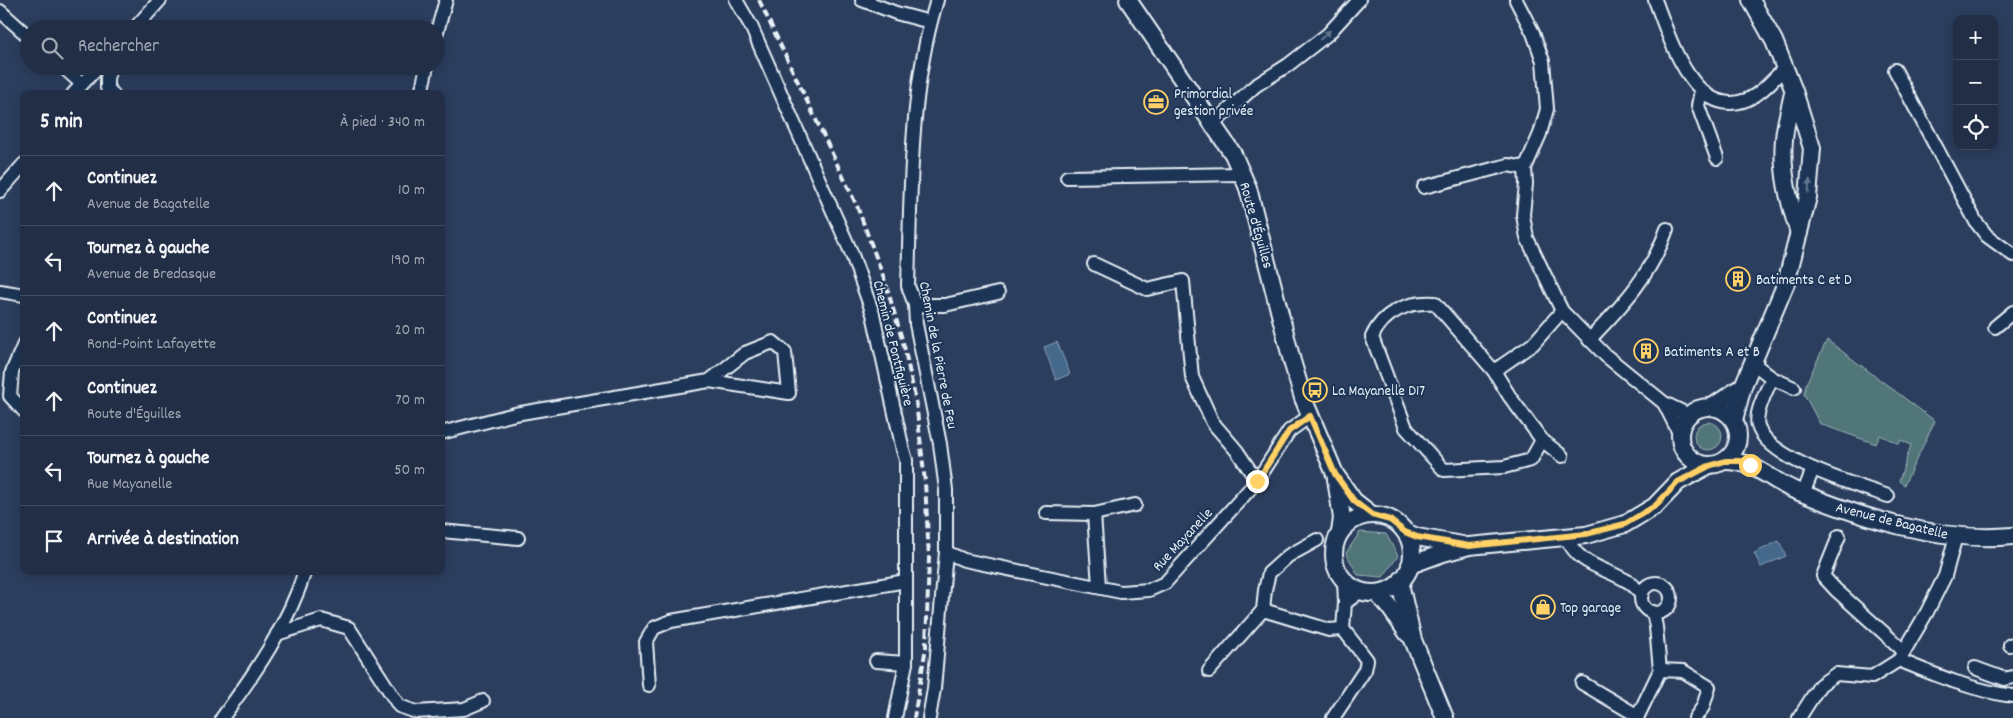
<!DOCTYPE html>
<html lang="fr">
<head>
<meta charset="utf-8">
<style>
  :root { --surface:#212e46; --page:#29364d; --text:#f1f3f6; --muted:#a2a8b3; --line:#3e4a5f }
  body { margin:0; font-family:Dekko,sans-serif; background:var(--page); color:var(--text) }
  .controls { position:absolute; right:15px; top:15px; display:grid; overflow:hidden; border-radius:10px; box-shadow:0 2px 12px #0003 }
  .controls button { width:45px; height:45px; display:grid; place-items:center; padding:0; border:0; border-bottom:1px solid var(--line); background:var(--surface); color:var(--text); font:25px sans-serif }
  .stop { position:absolute; width:15px; height:15px; margin:-11px; border:4px solid #ffd166; border-radius:50%; background:#fff }
  .stop.end { background:#ffd166; border-color:#fff; box-shadow:0 1px 5px #0008 }
  .list { margin:0; padding:0; list-style:none }
  h2 { display:flex; justify-content:space-between; align-items:center; height:65px; margin:0; padding:0 20px; font-size:21px }
  h2 small { font-size:16px; font-weight:400; color:var(--muted) }
  .list li { display:grid; grid-template-columns:32px 1fr auto; gap:15px; align-items:center; box-sizing:border-box; height:70px; padding:0 20px; border-top:1px solid var(--line) }
  .list b { display:block; font-size:19px; white-space:nowrap }
  .list p { margin:0; font-size:16px; white-space:nowrap; color:var(--muted) }
  .list em { font-size:16px; font-style:normal; color:var(--muted) }
  .icon { flex:none; width:28px; height:28px; fill:none; stroke:currentColor; stroke-width:2; stroke-linecap:round; stroke-linejoin:round }
  .map { position:relative; flex:none; width:2013px; height:718px; overflow:hidden }
  .search { position:absolute; background:var(--surface); box-shadow:0 2px 12px #0003; left:20px; top:20px; width:425px; height:55px; display:flex; align-items:center; gap:12px; box-sizing:border-box; padding:0 18px; border-radius:28px; color:var(--muted); font-size:19px }
  .panel { position:absolute; background:var(--surface); box-shadow:0 2px 12px #0003; left:20px; top:90px; width:425px; height:485px; border-radius:10px }
  .map>svg:first-child { display:block }
</style>
</head>
<body>
<div class="map">
<svg width="2013" height="718" viewBox="0 0 2013 718">
  <rect width="100%" height="100%" fill="#2c3e5e"/>
  <filter id="ink" filterUnits="userSpaceOnUse"><feTurbulence type="fractalNoise" baseFrequency=".02" numOctaves="2"/><feDisplacementMap in="SourceGraphic" scale="10" xChannelSelector="R" yChannelSelector="G"/><feConvolveMatrix kernelMatrix="1 2 1 2 8 2 1 2 1" color-interpolation-filters="sRGB"/></filter>
  <g filter="url(#ink)">
    <!-- green -->
    <g fill="#517679" stroke="#9cb4b8">
      <path d="M1827 340 1935 421 1904 485 1899 481 1911 445 1901 440 1899 444 1880 435 1876 444 1820 424 1804 394 1806 384Z"/>
      <circle cx="1708" cy="436" r="14"/>
      <path d="M1360 532 1386 534 1398 556 1383 577 1358 575 1346 553Z"/>
    </g>
    <!-- water -->
    <g fill="#44698b" stroke="#869fb7">
      <path d="M1057 342 1070 374 1056 380 1044 347Z"/>
      <path d="M1779 541 1786 556 1761 567 1754 553Z"/>
    </g>
    <g fill="none" stroke-linecap="round" stroke-linejoin="round">
      <!-- minor casing -->
      <g stroke="#e8f1f8" stroke-width="16">
        <g id="minor">
          <path d="M736 0 751 26 851 252 873 314 903 450 906 460V663L895 718"/>
          <path d="M862 0 896 13 930 22"/>
          <path d="M1516 0 1533 33 1543 61 1547 109 1540 134 1525 168 1526 184 1523 215 1527 238 1562 311 1605 355 1664 403 1689 415"/>
          <path d="M1655 0C1668 33 1692 117 1743 101 1760 96 1772 80 1785 68"/>
          <path d="M0 11 29 37"/>
          <path d="M134 29 160 0"/>
          <path d="M436 35 446 0"/>
          <path d="M62 66 82 84"/>
          <path d="M111 66 107 78V88L113 94"/>
          <path d="M1895 70 1976 222 1987 236 2013 255"/>
          <path d="M1701 90 1698 106 1717 158"/>
          <path d="M73 94 99 66"/>
          <path d="M421 94 427 66"/>
          <path d="M1214 123 1255 86 1288 65 1328 34 1359 0"/>
          <path d="M1067 177 1242 174"/>
          <path d="M1424 187 1508 165 1525 168"/>
          <path d="M0 191 24 164"/>
          <path d="M1094 264 1147 289 1183 281 1192 377 1213 423 1237 451 1257 481"/>
          <path d="M0 291 24 295"/>
          <path d="M915 305H945L998 293"/>
          <path d="M1995 327 2013 312"/>
          <path d="M1589 340C1623 305 1651 275 1667 229"/>
          <path d="M24 344 12 372 10 396 24 411"/>
          <path d="M1753 363 1772 378 1794 388"/>
          <path d="M1494 371 1533 344 1562 311"/>
          <path d="M1772 378C1767 390 1754 413 1758 426 1768 460 1856 485 1888 496"/>
          <path d="M1664 403 1680 435"/>
          <path d="M441 433 515 414 709 381 789 393 785 352 773 342 745 353 709 381"/>
          <path d="M1542 440 1531 460 1504 467 1444 470 1406 428 1372 337C1383 312 1408 301 1435 303L1494 371 1510 397 1542 440 1562 456"/>
          <path d="M1803 494 1813 469"/>
          <path d="M1046 513 1094 514 1135 505"/>
          <path d="M1094 514 1099 586"/>
          <path d="M441 531 518 538"/>
          <path d="M1566 536C1577 565 1603 567 1627 581 1633 584 1637 590 1642 594"/>
          <path d="M1839 536 1823 576 1836 590 1904 651"/>
          <path d="M1956 536 1945 576 1927 612 1899 660C1935 675 1974 691 2013 696"/>
          <path d="M946 552 964 560 1121 592 1149 590 1165 583 1257 481 1289 431 1310 416"/>
          <path d="M1344 581 1345 603 1361 591"/>
          <circle cx="1656" cy="598" r="15"/>
          <path d="M1263 610 1329 630 1343 629"/>
          <path d="M277 634 321 620 349 628 399 706 416 712 464 709 483 701"/>
          <path d="M2010 645 2013 644"/>
          <path d="M876 661 906 663"/>
          <path d="M1975 668 2005 679 2013 677"/>
          <path d="M1660 670 1683 671 1709 687 1703 707 1695 718"/>
          <path d="M1209 671 1263 610 1265 590 1269 573 1288 556 1317 540"/>
          <path d="M1582 683 1638 716"/>
          <path d="M649 685 646 642 654 628 671 621 906 581"/>
          <path d="M222 718C255 673 288 625 305 571"/>
          <path d="M929 718 934 689 946 552V490L940 444 916 324 915 305 908 286C911 192 909 90 937 0"/>
          <path d="M1333 718 1365 670 1367 660 1343 629 1345 603"/>
          <path d="M1637 718 1660 670 1656 627 1653 612"/>
          <path d="M1799 718 1820 685 1836 674 1872 677 1899 660"/>
        </g>
      </g>
      <!-- tertiary casing -->
      <g stroke="#e8f1f8" stroke-width="20">
        <g id="tertiary">
          <path d="M1128 0 1233 154 1248 188 1292 361 1303 398 1335 474 1354 501 1372 515"/>
          <path d="M1793 93C1790 108 1785 124 1784 139 1781 172 1789 202 1799 233"/>
          <circle cx="1709" cy="436" r="29"/>
          <path d="M1712 407 1743 386"/>
          <path d="M1734 420 1743 386 1786 283 1808 197 1812 148 1794 91 1774 41 1751 0"/>
          <path d="M1725 461C1756 461 1768 479 1794 490 1863 518 1938 543 2013 536"/>
          <path d="M1336 479 1342 518 1340 533"/>
          <circle cx="1373" cy="554" r="39"/>
          <path d="M1405 532 1417 537 1462 545"/>
          <path d="M1410 565 1443 553 1469 546 1586 535 1625 524 1655 506 1678 482 1709 465"/>
          <path d="M1402 579 1401 588 1413 640 1445 718"/>
          <path d="M1376 593 1388 605 1408 634"/>
        </g>
      </g>
      <!-- minor -->
      <use href="#minor" stroke="#1d3557" stroke-width="12"/>
      <!-- tertiary -->
      <use href="#tertiary" stroke="#1d3557" stroke-width="16"/>
      <!-- rail -->
      <path stroke="#e8f1f8" stroke-width="4" stroke-dasharray="8 4" stroke-linecap="butt" d="M759 0 857 206 885 281 904 346 916 402 925 482 929 558 926 647 914 718"/>
    </g>
    <!-- one-way arrows -->
    <defs><path id="oneway-solid" d="M-6-.8H1V-3.2L6.5 0L1 3.2V.8H-6Z" transform="scale(1.25)"/></defs>
    <g fill="#64778f">
      <use href="#oneway-solid" transform="translate(1325 35) rotate(-42)"/>
      <use href="#oneway-solid" transform="translate(1809 186) rotate(-85)"/>
    </g>
  </g>
  <g fill="none" stroke-linecap="round" stroke-linejoin="round" filter="url(#ink)">
    <!-- route -->
    <path stroke="#ffd166" stroke-width="6" d="M1257 481 1289 431 1310 416 1335 474 1354 501 1372 515 1390 520 1405 532 1417 537 1469 546 1586 534 1625 524 1655 506 1678 482 1709 466 1725 461H1740L1750 465"/>
  </g>
  <!-- icons -->
  <defs>
    <g id="office-ring" transform="scale(1.25)"><circle r="9.5" fill="#1d3557" stroke="#ffd166" stroke-width="1.5"/><path d="M-6-3h4V-5.5h4V-3h4V5H-6ZM-1-4.5V-3h2v-1.5ZM-6 0V1H6V0Z" fill="#ffd166"/></g>
    <g id="building-ring" transform="scale(1.25)"><circle r="9.5" fill="#1d3557" stroke="#ffd166" stroke-width="1.5"/><path d="M-4-6H4V6H1V3H-1V6H-4ZM-2.5-4.3h1.7v1.8h-1.7ZM.8-4.3h1.7v1.8H.8ZM-2.5-1h1.7V.8h-1.7ZM.8-1h1.7V.8H.8Z" fill="#ffd166"/></g>
    <g id="bus-ring" transform="scale(1.25)"><circle r="9.5" fill="#1d3557" stroke="#ffd166" stroke-width="1.5"/><path d="M-5-6H5V4H4V6H2V4H-2V6H-4V4H-5ZM-3.5-4V0h7V-4ZM-3.5 1.2v1.5H-2V1.2ZM2 1.2v1.5H3.5V1.2Z" fill="#ffd166"/></g>
    <g id="shop-ring" transform="scale(1.25)"><circle r="9.5" fill="#1d3557" stroke="#ffd166" stroke-width="1.5"/><path d="M-5-2.5h2.3a2.7 3.5 0 0 1 5.4 0H5L5.5 6h-11ZM-1.5-2.5h3a1.5 2.3 0 0 0-3 0Z" fill="#ffd166"/></g>
  </defs>
  <g fill-rule="evenodd">
    <use href="#office-ring" x="1156" y="102"/>
    <use href="#building-ring" x="1738" y="279"/>
    <use href="#building-ring" x="1646" y="351"/>
    <use href="#bus-ring" x="1315" y="390"/>
    <use href="#shop-ring" x="1543" y="607"/>
  </g>
  <g text-anchor="middle" stroke-width="4" stroke-linejoin="round" paint-order="stroke">
    <!-- poi labels -->
    <g font-size="15" fill="#e8f1f8" stroke="#1d3557" text-anchor="start">
      <text x="1174" y="98">Primordial<tspan x="1174" dy="17">gestion privée</tspan></text>
      <text x="1756" y="284">Batiments C et D</text>
      <text x="1664" y="356">Batiments A et B</text>
      <text x="1332" y="395">La Mayanelle D17</text>
      <text x="1560" y="612">Top garage</text>
    </g>
    <!-- street labels -->
    <g font-size="15" fill="#e8f1f8" stroke="#1d3557">
      <text transform="translate(1257 225) rotate(74)" y="5">Route d'Éguilles</text>
      <text transform="translate(894 343) rotate(76)" y="5">Chemin de Fontfiguière</text>
      <text transform="translate(939 355) rotate(79)" y="5">Chemin de la Pierre de Feu</text>
      <text transform="translate(1892 520) rotate(14)" y="5">Avenue de Bagatelle</text>
      <text transform="translate(1182 539) rotate(-47)" y="5">Rue Mayanelle</text>
    </g>
  </g>
</svg>
<div class="controls">
<button>+</button>
<button>−</button>
<button><svg class="icon" aria-label="locate" viewBox="0 0 24 24"><circle cx="12" cy="12" r="6"/><path d="M12 2v4M12 18v4M2 12h4M18 12h4"/></svg></button>
</div>
<div class="stop" style="left:1750px;top:465px"></div>
<div class="stop end" style="left:1257px;top:481px"></div>
<div class="search"><svg class="icon" aria-label="search" viewBox="0 0 24 24"><circle cx="10" cy="10" r="6"/><path d="M15 15l6 6"/></svg>Rechercher</div>
<section class="panel">
<h2>5 min<small>À pied · 340 m</small></h2>
<ul class="list">
<li><svg class="icon" aria-label="ahead" viewBox="0 0 24 24"><path d="M12 20V5M6 11l6-6 6 6"/></svg><div><b>Continuez</b><p>Avenue de Bagatelle</p></div><em>10 m</em></li>
<li><svg class="icon" aria-label="left" viewBox="0 0 24 24"><path d="M17 20v-9H6M10 6l-5 5 5 5"/></svg><div><b>Tournez à gauche</b><p>Avenue de Bredasque</p></div><em>190 m</em></li>
<li><svg class="icon" aria-label="ahead" viewBox="0 0 24 24"><path d="M12 20V5M6 11l6-6 6 6"/></svg><div><b>Continuez</b><p>Rond-Point Lafayette</p></div><em>20 m</em></li>
<li><svg class="icon" aria-label="ahead" viewBox="0 0 24 24"><path d="M12 20V5M6 11l6-6 6 6"/></svg><div><b>Continuez</b><p>Route d'Éguilles</p></div><em>70 m</em></li>
<li><svg class="icon" aria-label="left" viewBox="0 0 24 24"><path d="M17 20v-9H6M10 6l-5 5 5 5"/></svg><div><b>Tournez à gauche</b><p>Rue Mayanelle</p></div><em>50 m</em></li>
<li><svg class="icon" aria-label="arrive" viewBox="0 0 24 24"><path d="M6 21V4h12l-3 4 3 4H6"/></svg><div><b>Arrivée à destination</b></div></li>
</ul>
</section>
</div>
</body>
</html>
